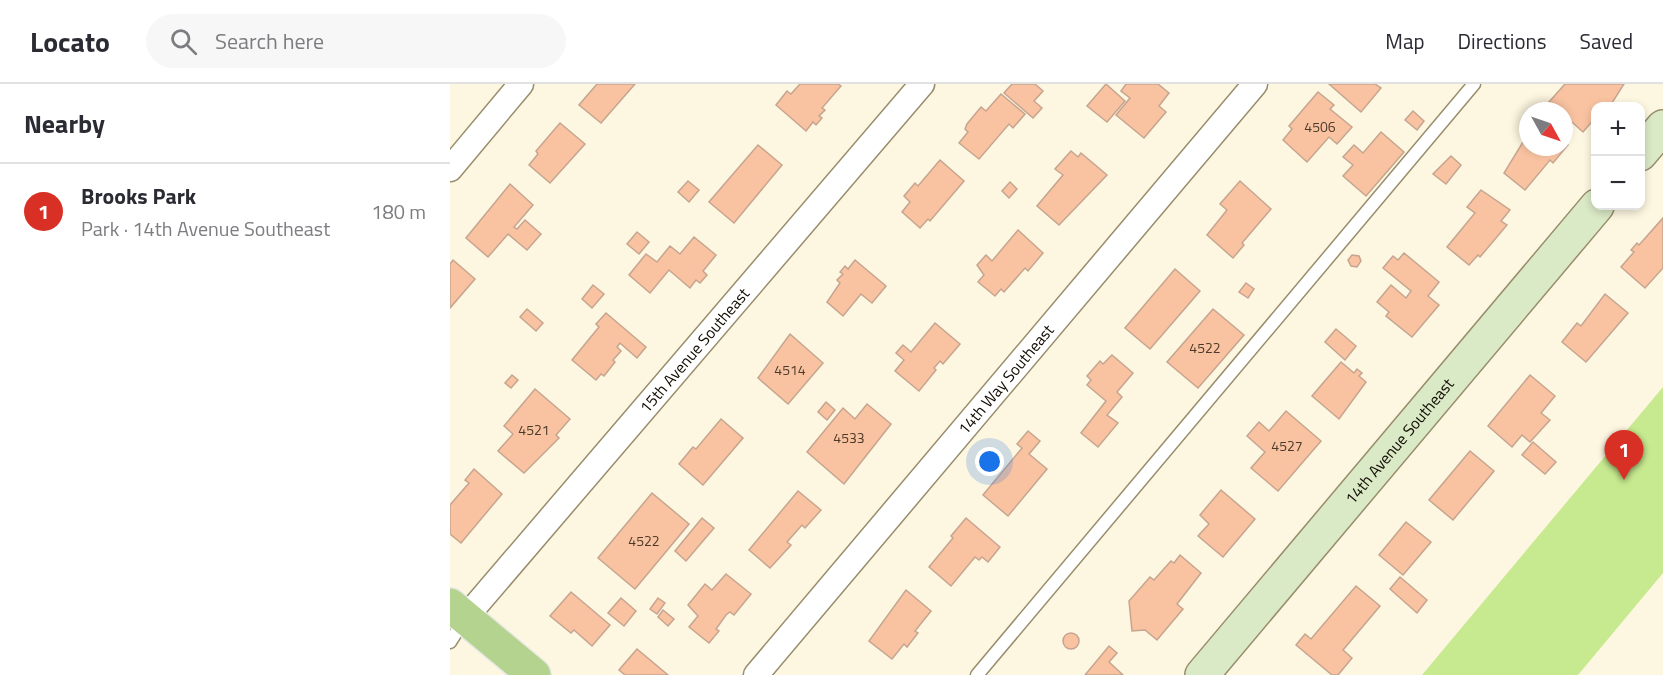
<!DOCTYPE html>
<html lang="en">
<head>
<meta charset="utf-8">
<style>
  :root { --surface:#fff; --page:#f7f7f7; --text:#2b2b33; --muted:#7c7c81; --line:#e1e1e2; --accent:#d93025 }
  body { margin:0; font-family:"Titillium Web",sans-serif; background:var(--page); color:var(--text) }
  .controls { position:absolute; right:18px; top:18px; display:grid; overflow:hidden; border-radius:12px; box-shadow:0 3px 9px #0003 }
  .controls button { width:54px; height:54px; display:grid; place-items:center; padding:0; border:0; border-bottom:2px solid var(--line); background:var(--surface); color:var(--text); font:30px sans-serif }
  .compass { position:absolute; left:1069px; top:18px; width:54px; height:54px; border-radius:50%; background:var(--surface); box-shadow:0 3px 9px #0003; rotate:130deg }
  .you { position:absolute; left:540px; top:378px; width:21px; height:21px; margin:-15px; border:4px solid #fff; border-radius:50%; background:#1a73e8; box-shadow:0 0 0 9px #1a73e833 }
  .badge { display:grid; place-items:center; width:39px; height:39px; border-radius:50%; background:var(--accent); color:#fff; font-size:20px; font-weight:700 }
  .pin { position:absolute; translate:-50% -50px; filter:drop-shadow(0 2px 3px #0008) }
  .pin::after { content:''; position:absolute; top:32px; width:21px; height:18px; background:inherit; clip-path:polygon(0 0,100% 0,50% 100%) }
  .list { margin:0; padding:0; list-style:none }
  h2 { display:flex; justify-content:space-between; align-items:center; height:78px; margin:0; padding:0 24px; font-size:26px }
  h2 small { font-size:20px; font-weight:400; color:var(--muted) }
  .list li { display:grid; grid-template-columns:39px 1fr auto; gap:18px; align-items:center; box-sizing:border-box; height:96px; padding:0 24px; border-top:2px solid var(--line) }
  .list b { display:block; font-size:22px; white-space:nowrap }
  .list p { margin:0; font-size:20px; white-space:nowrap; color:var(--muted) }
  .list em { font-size:20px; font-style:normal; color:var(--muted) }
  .icon { flex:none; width:33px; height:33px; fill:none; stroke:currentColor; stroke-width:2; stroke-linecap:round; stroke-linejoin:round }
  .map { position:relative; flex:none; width:1213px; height:591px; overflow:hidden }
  header { display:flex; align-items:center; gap:36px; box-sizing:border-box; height:84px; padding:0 30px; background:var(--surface); border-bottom:2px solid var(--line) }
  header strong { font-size:28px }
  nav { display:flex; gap:33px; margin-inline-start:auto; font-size:21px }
  .search { width:420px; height:54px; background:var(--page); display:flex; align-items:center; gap:15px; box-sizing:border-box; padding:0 21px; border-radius:33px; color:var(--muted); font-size:22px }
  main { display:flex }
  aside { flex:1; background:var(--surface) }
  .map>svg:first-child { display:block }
</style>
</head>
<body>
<header>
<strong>Locato</strong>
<div class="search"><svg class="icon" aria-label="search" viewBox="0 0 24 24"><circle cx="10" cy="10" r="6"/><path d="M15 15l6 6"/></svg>Search here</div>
<nav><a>Map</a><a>Directions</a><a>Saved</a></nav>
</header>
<main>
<aside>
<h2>Nearby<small></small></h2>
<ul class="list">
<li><span class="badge">1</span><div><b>Brooks Park</b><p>Park · 14th Avenue Southeast</p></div><em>180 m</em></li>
</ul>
</aside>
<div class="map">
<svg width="1213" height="591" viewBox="0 0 1213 591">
  <rect width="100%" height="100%" fill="#fdf6e0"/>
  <!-- green -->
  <path fill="#c7e98f" d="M1213 303V489L1128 591H972Z"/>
  <!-- building -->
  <g fill="#f9c3a1" stroke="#c6a590" stroke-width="1.5">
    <path d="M147 0H185L151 39 129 21Z"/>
    <path d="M350 0H388L391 2 372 24 375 26 369 32 372 34 366 41 363 38 356 47 326 21 337 7 341 10Z"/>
    <path d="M562 0H585L593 7 584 17 592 24 583 34 554 9Z"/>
    <path d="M656 0 675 17 657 38 637 22Z"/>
    <path d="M676 0H708L719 9 709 22 716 28 694 54 666 31 680 14 671 7Z"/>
    <path d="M879 0H925L931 4 911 28Z"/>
    <path d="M1115 0H1174L1160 22H1146V33L1133 48 1114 31V27H1109L1099 18Z"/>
    <path d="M868 8 884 21 880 25 902 43 887 60 879 53 857 78 833 56 842 45 839 42Z"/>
    <path d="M551 10 575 30 563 44 559 40 529 75 509 59 518 48 515 45 517 40 531 23 536 27Z"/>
    <path d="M963 27 974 37 967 46 955 36Z"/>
    <path d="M110 39 135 60 100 99 79 81 88 70 86 67Z"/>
    <path d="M931 48 954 68 916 112 893 92 903 81 893 73 904 61 913 69Z"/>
    <path d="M1073 58 1078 60V63H1114V58L1118 61 1103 79 1100 76 1075 106 1054 89Z"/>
    <path d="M308 61 332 81 284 139 259 118Z"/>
    <path d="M621 67 628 73 631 69 657 91 609 141 587 122 613 91 605 85Z"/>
    <path d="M1001 72 1011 81 996 100 983 90Z"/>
    <path d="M490 76 514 97 480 137 478 135 470 144 452 128 460 118 454 112 465 99 468 102Z"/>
    <path d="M238 97 249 106 239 118 228 108Z"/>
    <path d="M790 97 821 125 792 159 794 161 783 174 757 151 777 126 770 120Z"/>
    <path d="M560 98 567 105 559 114 552 107Z"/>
    <path d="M60 100 83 121 64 143 67 145 75 136 91 150 77 166 58 150 38 173 16 154Z"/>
    <path d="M1031 106 1060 126 1051 137 1057 141 1030 173 1028 171 1019 181 997 163 1025 129 1017 123Z"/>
    <path d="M1213 134V184L1195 204 1171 183 1184 168 1181 166 1187 159 1189 161Z"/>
    <path d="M568 146 593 169 578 187 575 184 554 208 551 205 545 212 528 198 534 191 527 181 536 171 542 177Z"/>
    <path d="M187 148 199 158 189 170 177 160Z"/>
    <path d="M244 153 266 171 253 187 257 191 250 199 246 196 240 204 219 186 200 209 179 191 196 170 207 178 220 162 230 170Z"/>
    <path d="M954 169 989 198 978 212 989 221 962 253 936 232 939 228 927 218 941 201 956 214 961 207 933 184 943 172 948 176Z"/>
    <path d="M902 171 909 172 911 177 907 183 901 182 898 176Z"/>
    <path d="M3 176 25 195 0 224V180Z"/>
    <path d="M405 176 436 202 422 219 411 210 393 232 377 218 390 199 387 196 393 190 390 188 395 182 398 185Z"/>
    <path d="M725 185 750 207 700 265 675 244Z"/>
    <path d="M796 199 804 205 798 214 789 208Z"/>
    <path d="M143 201 154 210 142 224 132 215Z"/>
    <path d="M1155 210 1178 229 1136 278 1112 258 1127 239 1131 242Z"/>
    <path d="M77 225 93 239 86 247 70 233Z"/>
    <path d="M763 225 794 251 748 304 717 278Z"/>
    <path d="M156 229 196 263 187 274 170 259 167 263 171 267 163 276 165 278 154 292 151 290 146 296 122 276 149 243 146 240Z"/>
    <path d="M485 239 510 260 493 280 490 277 484 284 486 286 469 307 445 287 454 276 446 269 453 261 461 268Z"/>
    <path d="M886 245 906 262 895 276 875 258Z"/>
    <path d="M340 250 373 279 338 320 308 294Z"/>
    <path d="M662 271 683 289 667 308 672 313 657 331 668 339 648 363 631 349 656 317 637 301 641 296 637 292 650 277 653 280Z"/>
    <path d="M891 278 904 289 907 285 912 289 909 292 916 298 889 335 862 312Z"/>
    <path d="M62 291 68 296 61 304 55 299Z"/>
    <path d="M1080 291 1105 312 1091 329 1100 336 1080 358 1072 351 1062 363 1038 342Z"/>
    <path d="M85 305 120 335 106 351 109 354 74 389 48 367 63 350 54 342Z"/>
    <path d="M376 318 385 326 377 336 368 328Z"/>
    <path d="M417 320 441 340 394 400 357 368 393 324 405 335Z"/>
    <path d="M836 327 871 357 828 407 801 384 815 368 797 352 809 338 819 347Z"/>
    <path d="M271 335 293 354 253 401 229 380 243 363 246 365Z"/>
    <path d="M578 347 590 357 579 370 597 385 558 432 533 411 572 364 567 360Z"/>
    <path d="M1083 358 1106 378 1095 390 1072 371Z"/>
    <path d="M1020 367 1044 387 1003 436 979 416Z"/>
    <path d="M24 385 52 410 11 459 0 450V421L19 399 15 396Z"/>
    <path d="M771 406 805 435 773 473 748 452 759 440 750 431Z"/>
    <path d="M348 407 371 426 355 444 352 441 337 458 341 461 320 484 299 466Z"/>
    <path d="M202 409 239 440 185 505 148 474Z"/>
    <path d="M252 434 264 444 236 477 225 467Z"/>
    <path d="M516 434 550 463 538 478 532 473 529 476 525 473 501 502 479 483 503 454 501 452Z"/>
    <path d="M956 438 981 458 953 491 929 471Z"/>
    <path d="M730 471 751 489 727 520 733 525 707 556 695 546 682 547 679 517 700 493 704 496 721 477 724 479Z"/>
    <path d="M276 490 301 510 284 531 280 528 276 531 266 545 269 547 259 559 239 543 248 532 238 521 255 500 262 506Z"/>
    <path d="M950 493 977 516 967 529 940 505Z"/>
    <path d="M906 502 930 522 893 566 902 574 888 591H882L846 561 855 550 861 555Z"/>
    <path d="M456 506 481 527 465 547 468 549 457 563 454 560 442 575 419 557Z"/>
    <path d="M121 508 160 541 142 562 124 546 121 549 100 532Z"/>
    <path d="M171 514 186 527 174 542 158 529Z"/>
    <path d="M208 514 215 519 207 530 200 525Z"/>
    <path d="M213 526 224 535 218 542 208 533Z"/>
    <circle cx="621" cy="557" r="8"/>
    <path d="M659 562 667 569 659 578 673 591H635Z"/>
    <path d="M187 565 218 591H175L169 586Z"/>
  </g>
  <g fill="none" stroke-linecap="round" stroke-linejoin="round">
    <!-- lane casing -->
    <g stroke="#988d6c" stroke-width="15">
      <g id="lane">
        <path d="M0 558 15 534"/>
        <path d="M527 591 1024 0"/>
      </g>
    </g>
    <!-- street casing -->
    <g stroke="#988d6c" stroke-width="27">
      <g id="street">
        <path d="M0 85 71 0"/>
        <path id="s1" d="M16 533 472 0"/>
        <path id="s2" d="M306 591 805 0"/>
      </g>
    </g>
    <!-- secondary casing -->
    <g stroke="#988d6c" stroke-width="36">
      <g id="secondary">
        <path d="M1190 70 1213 43"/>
        <path id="s3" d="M752 591 1147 122"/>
      </g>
    </g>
    <!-- primary casing -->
    <g stroke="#e7e7e6" stroke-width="36">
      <path id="primary" d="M0 521 84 591"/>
    </g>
    <!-- lane -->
    <use href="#lane" stroke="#fff" stroke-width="12"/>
    <!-- street -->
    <use href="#street" stroke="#fff" stroke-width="24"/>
    <!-- secondary -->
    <use href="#secondary" stroke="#dae9c6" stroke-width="33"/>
    <!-- primary -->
    <use href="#primary" stroke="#b4d38e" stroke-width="33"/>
  </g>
  <g text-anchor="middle" stroke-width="4.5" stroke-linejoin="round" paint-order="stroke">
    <!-- number labels -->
    <g font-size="14" fill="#4b3a2a">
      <text x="870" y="48">4506</text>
      <text x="755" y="269">4522</text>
      <text x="340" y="291">4514</text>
      <text x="84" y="351">4521</text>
      <text x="399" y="359">4533</text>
      <text x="837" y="367">4527</text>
      <text x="194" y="462">4522</text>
    </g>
    <!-- street labels -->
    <g font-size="16" fill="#110c02" stroke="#fdf6e0">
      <text dy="6" stroke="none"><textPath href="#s1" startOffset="351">15th Avenue Southeast</textPath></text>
      <text dy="6" stroke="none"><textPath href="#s2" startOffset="387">14th Way Southeast</textPath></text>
      <text dy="6" stroke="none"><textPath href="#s3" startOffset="306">14th Avenue Southeast</textPath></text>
    </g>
  </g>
</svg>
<div class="controls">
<button>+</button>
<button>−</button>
</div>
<svg class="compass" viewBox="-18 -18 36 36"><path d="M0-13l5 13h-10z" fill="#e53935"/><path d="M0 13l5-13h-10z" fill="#7c7c81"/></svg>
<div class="you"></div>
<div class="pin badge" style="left:1174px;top:396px">1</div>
</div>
</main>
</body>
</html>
